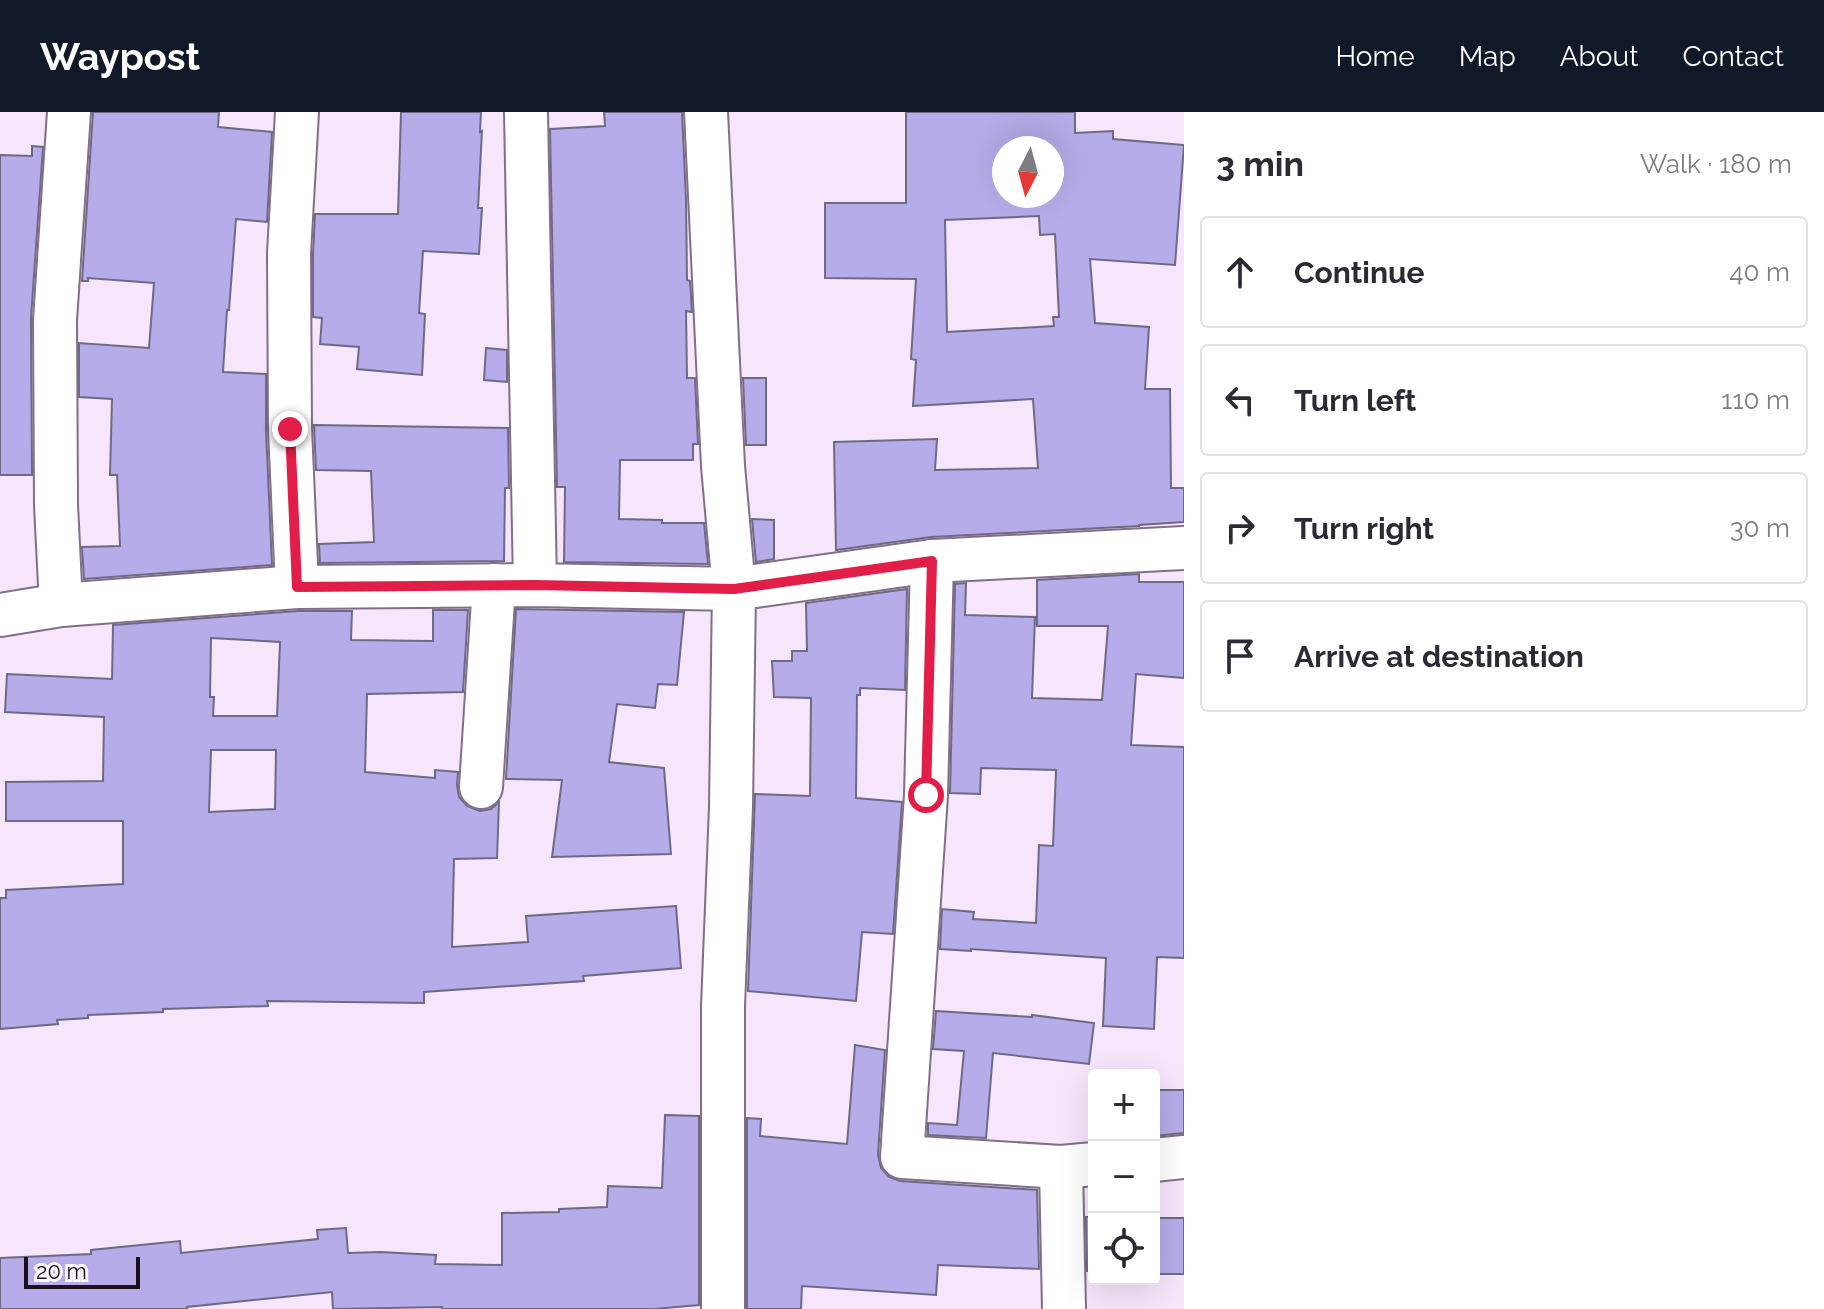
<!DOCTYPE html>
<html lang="en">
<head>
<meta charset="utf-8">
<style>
  :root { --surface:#fff; --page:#f7f7f7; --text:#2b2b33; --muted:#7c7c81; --line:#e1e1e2; --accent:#111827 }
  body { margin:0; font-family:Raleway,sans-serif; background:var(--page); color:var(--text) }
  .controls { position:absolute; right:24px; bottom:24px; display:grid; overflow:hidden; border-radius:8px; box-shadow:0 8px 32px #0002 }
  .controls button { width:72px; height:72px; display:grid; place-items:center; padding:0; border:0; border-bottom:2px solid var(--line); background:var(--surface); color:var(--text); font:40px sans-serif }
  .compass { position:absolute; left:992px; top:24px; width:72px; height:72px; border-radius:50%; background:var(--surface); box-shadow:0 8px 32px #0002; rotate:186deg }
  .scale { position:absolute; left:24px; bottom:20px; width:116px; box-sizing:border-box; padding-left:8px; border:4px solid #1a131d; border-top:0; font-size:22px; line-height:28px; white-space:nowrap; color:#1a131d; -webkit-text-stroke:6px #fcf8fe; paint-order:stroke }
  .stop { position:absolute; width:24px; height:24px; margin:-18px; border:6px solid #e11d48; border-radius:50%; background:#fff }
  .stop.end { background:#e11d48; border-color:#fff; box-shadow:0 2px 8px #0008 }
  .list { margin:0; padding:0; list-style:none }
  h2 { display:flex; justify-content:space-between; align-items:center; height:104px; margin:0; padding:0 32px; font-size:34px }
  h2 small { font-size:26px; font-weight:400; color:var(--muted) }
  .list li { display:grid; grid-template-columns:52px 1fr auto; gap:24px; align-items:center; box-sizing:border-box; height:112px; margin:0 16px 16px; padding:0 16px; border:2px solid var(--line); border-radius:8px }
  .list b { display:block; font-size:30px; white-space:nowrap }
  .list em { font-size:26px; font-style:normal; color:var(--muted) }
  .icon { flex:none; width:44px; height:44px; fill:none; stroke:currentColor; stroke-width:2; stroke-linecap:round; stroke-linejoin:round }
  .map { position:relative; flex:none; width:1184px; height:1197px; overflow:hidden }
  header { display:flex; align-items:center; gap:48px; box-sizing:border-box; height:112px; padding:0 40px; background:var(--accent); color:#fff }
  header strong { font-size:38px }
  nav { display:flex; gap:44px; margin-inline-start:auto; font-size:28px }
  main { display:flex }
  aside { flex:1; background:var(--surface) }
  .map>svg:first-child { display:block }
</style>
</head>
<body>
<header>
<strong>Waypost</strong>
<nav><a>Home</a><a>Map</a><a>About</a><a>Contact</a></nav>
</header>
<main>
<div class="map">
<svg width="1184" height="1197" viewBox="0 0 1184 1197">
  <rect width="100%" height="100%" fill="#f6e6fc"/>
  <!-- building -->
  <g fill="#b6ace9" stroke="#6e6a85" stroke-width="2" fill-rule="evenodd">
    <path d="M93 0H219L218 15 272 20 267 110 236 107 229 198H227L223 260 266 262V318L272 453 84 467 82 435 120 434 117 363H110L112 287 79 285V231L149 236 154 171 88 166V169H82Z"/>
    <path d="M401 0H481L480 20 482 19 478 96H482L479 142 423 139 419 201 425 202 422 263 357 257 359 235 320 232 322 206 313 205V142L315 102H398Z"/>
    <path d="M604 0H682L686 88 687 168 690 169 692 200 686 199 687 266H695L698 332H693V348H620L619 407 662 408V411H704L708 452 564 450 565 375H557L550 17 605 14Z"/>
    <path d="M906 0H1075V21L1113 19V27L1184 33 1175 153 1090 147 1095 211 1149 215 1145 277H1170L1171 376H1184V410L1139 413V414L931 425 836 438 834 330 937 327 935 358 1038 356 1033 287 913 294 916 248 911 247 916 167 825 166V91H906ZM1004 36H1052V84H1004ZM1039 104 1040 123 1055 122 1059 205H1053L1054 214 947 220 945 108Z"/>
    <path d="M32 34 43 35 31 206 32 363H0V43L32 44Z"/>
    <path d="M486 236 507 238V270L484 268Z"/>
    <path d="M743 266H766V333H746Z"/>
    <path d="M314 313 508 316 509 376H505L504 449 320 451 319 432 374 430 371 359 316 358Z"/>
    <path d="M752 407 774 408V447L756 450Z"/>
    <path d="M1139 462V470H1184V566L1136 562 1131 633 1184 635V846L1157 845 1154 917 1103 914 1106 846 971 837V839L940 837 942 797 974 800 973 807 1036 811 1039 733 1053 734 1056 658 981 656 980 682 950 681 955 472 966 471 965 503 1035 505 1032 586 1102 588 1108 514H1037V468Z"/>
    <path d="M907 477 905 578 860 576V583H857L856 686 902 690 893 822 862 820 856 889 748 879 755 682 810 684 811 586 774 585 772 549H792V539H807L806 491Z"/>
    <path d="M516 497 684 500 677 573 658 572 655 596 617 592 609 650 664 656 671 742 552 745 562 668 506 667Z"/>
    <path d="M433 498H468L463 580 367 582 365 660 435 666V658L458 660 457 673 459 685 467 694 480 699 491 697 499 690 497 746 454 747 452 835 528 830 526 804 676 794 681 856 583 864 584 869 424 880V891L267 889 268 894 163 897V900L88 903V906L57 908 58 912 0 917V786H6V778L123 772V709H6V670L103 669 104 605 5 600 7 562 112 567 113 513 298 499H352L351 528 433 529ZM211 526 280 530 277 604H213L214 585H210ZM211 638H276L275 697 209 700Z"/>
    <path d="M936 899 1032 905V903L1094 911 1089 952 993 941 986 1026 928 1023V1011L957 1013 964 939 933 937Z"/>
    <path d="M855 933 885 938 878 1043 881 1056 889 1065 900 1069 1037 1078 1039 1157 938 1153 936 1183 802 1174 801 1197H747V1006L761 1007 760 1024 847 1032Z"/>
    <path d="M1154 978H1184V1021L1154 1024Z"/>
    <path d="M665 1003 699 1004V1193L654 1197H442V1195L333 1197 332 1180 187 1195V1197H0V1146L91 1142V1138L180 1129 181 1141 318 1127 317 1118 346 1116 348 1141 381 1140 436 1143 435 1152 502 1153V1101L559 1100V1097L607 1095 608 1074 662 1076Z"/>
    <path d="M1086 1105H1094V1159H1087Z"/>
    <rect x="1154" y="1106" width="30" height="56"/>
  </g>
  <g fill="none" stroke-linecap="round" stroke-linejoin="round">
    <!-- minor casing -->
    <g stroke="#816f87" stroke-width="46">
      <g id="minor">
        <path d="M297 0 289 141 290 317 297 475"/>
        <path d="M526 0 535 473"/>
        <path d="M706 0 723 354 734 477 731 695 723 894V1197"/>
        <path d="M932 449 926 683 902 1045 1061 1055 1094 1052"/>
        <path d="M61 493 56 393 55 208 69 0"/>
        <path d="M0 503 61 493 297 475 535 473 734 477 932 449 1184 436"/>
        <path d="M481 675 494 473"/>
        <path d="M1154 1048 1184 1045"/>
        <path d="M1061 1055 1064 1197"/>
      </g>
    </g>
    <!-- minor -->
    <use href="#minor" stroke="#fff" stroke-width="42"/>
  </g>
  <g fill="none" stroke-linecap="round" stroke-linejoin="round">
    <!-- route -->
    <path stroke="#e11d48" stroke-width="10" d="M290 317 297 475 535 473 734 477 932 449 926 683"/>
  </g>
</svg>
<div class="controls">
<button>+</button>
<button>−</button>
<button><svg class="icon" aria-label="locate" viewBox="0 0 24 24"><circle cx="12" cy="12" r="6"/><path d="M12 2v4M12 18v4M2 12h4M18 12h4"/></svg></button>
</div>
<svg class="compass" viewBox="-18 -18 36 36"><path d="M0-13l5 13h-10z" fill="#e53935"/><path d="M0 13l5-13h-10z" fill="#7c7c81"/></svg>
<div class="scale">20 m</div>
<div class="stop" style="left:926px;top:683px"></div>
<div class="stop end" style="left:290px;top:317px"></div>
</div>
<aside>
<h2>3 min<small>Walk · 180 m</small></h2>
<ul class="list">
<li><svg class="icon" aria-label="ahead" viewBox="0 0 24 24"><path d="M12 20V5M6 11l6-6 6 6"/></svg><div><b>Continue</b></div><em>40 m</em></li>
<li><svg class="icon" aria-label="left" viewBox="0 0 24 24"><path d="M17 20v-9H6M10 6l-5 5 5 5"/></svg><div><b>Turn left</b></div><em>110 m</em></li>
<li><svg class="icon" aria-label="right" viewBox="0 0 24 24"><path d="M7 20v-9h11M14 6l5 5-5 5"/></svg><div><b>Turn right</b></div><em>30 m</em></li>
<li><svg class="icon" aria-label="arrive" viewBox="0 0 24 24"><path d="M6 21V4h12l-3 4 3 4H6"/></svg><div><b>Arrive at destination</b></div></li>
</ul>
</aside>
</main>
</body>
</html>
